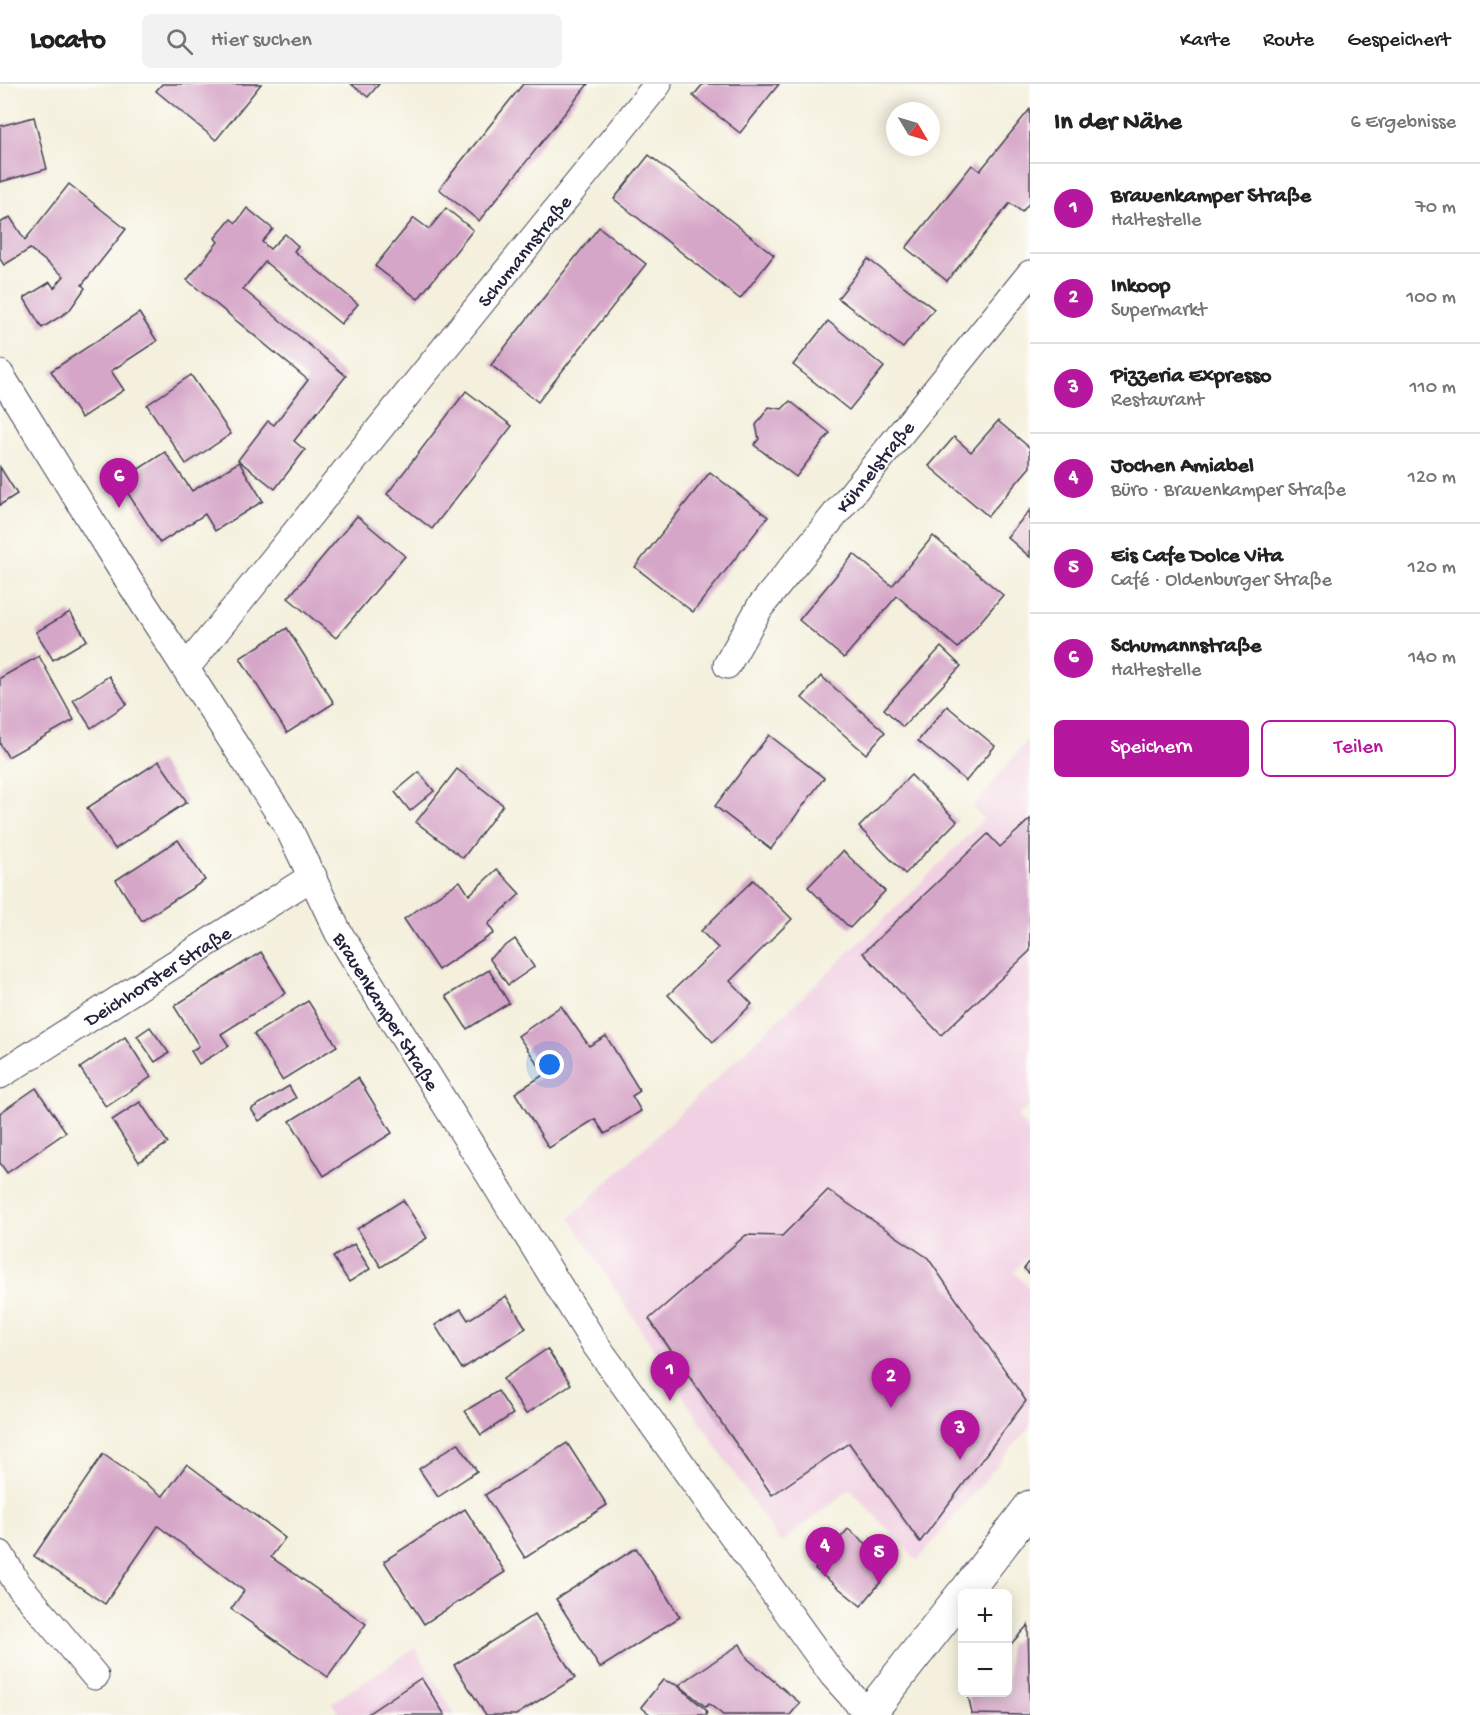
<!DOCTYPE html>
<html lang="de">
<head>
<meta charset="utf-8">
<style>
  :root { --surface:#fff; --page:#f2f2f2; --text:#222; --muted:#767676; --line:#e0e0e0; --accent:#b5179e }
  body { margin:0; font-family:"Gochi Hand",sans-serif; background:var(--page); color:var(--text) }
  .controls { position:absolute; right:18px; bottom:18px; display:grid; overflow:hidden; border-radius:9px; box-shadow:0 3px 15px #0003 }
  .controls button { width:54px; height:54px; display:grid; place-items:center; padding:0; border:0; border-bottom:2px solid var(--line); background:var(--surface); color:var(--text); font:30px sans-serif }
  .compass { position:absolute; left:886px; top:18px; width:54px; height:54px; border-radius:50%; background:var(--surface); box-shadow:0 3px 15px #0003; rotate:128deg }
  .you { position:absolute; left:550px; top:981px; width:21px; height:21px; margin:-15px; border:4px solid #fff; border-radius:50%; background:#1a73e8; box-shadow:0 0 0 9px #1a73e833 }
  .badge { display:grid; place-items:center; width:39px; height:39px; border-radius:50%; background:var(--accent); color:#fff; font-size:20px; font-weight:700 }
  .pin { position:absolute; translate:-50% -50px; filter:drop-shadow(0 2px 3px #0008) }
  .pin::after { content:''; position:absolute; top:32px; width:21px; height:18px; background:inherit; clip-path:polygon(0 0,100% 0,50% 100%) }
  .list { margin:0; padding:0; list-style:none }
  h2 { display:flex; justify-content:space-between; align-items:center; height:78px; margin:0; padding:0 24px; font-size:26px }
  h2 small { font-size:20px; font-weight:400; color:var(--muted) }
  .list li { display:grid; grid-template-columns:39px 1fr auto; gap:18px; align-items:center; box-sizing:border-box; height:90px; padding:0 24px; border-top:2px solid var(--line) }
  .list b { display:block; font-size:22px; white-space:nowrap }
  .list p { margin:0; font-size:20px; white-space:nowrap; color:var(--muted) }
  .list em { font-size:20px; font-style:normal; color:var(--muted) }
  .actions { display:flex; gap:12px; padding:18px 24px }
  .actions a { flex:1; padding:14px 0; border:2px solid var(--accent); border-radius:9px; text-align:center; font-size:21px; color:var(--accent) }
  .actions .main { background:var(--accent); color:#fff }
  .icon { flex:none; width:33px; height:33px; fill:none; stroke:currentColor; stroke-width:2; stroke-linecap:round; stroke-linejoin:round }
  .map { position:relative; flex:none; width:1030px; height:1631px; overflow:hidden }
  header { display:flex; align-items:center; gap:36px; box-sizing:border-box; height:84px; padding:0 30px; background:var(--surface); border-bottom:2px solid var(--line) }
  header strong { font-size:28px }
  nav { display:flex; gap:33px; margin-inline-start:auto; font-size:21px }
  .search { width:420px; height:54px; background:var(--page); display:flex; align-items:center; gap:15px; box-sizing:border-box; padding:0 21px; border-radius:9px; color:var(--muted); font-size:22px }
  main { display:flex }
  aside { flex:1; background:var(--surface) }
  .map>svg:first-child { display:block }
</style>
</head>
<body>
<header>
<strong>Locato</strong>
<div class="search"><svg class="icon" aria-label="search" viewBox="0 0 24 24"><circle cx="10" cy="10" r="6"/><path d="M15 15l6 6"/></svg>Hier suchen</div>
<nav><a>Karte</a><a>Route</a><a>Gespeichert</a></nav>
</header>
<main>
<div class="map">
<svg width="1030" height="1631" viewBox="0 0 1030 1631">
  <rect width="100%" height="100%" fill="#fdfcf7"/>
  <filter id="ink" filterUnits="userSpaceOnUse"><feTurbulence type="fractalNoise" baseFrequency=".0167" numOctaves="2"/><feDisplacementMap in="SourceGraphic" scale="12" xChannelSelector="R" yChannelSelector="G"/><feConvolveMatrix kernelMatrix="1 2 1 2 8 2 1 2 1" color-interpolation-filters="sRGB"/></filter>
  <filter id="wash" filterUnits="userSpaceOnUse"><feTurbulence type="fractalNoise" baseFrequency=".008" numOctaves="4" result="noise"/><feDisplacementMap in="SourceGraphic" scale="24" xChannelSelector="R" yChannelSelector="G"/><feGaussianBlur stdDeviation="1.35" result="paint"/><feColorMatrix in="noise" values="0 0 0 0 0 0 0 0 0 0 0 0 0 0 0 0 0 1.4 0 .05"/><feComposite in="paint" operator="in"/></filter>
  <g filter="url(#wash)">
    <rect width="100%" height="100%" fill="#f4f0dd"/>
    <!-- built -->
    <g fill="#f1d0e3">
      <path d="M1030 653V1022L1017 1032 1030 1049V1169L1014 1188 1030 1205V1342L917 1477 850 1405 780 1459 687 1318 570 1134 903 817 984 735 972 723Z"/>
      <path d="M415 1564 455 1631H340L332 1619Z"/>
    </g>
    <g id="blocks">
      <!-- building -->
      <g fill="#d6a6c8">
        <path d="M162 0H261L216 56 156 7Z"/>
        <path d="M351 0H379L368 13Z"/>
        <path d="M523 0H588L479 137 439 105Z"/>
        <path d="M703 0H779L740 49 693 12Z"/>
        <path d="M1030 25V118L1022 128 1010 119 947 197 906 164 972 81 980 87Z"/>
        <path d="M34 33 47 85 0 98V42Z"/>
        <path d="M649 71 774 171 740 215 614 115Z"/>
        <path d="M69 100 126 145 82 201 85 204 69 227 42 244 24 214 50 198 54 204 64 192 30 165 4 181 0 175V139L10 133 25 156Z"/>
        <path d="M247 124 273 145 262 158 270 165 285 150 298 162 294 167 358 220 341 240 265 178 243 205 346 292 294 357 305 366 275 405 238 376 268 337 274 341 308 296 187 196 218 158 215 154 231 135 236 139Z"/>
        <path d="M446 124 473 146 418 215 375 182 414 134 429 145Z"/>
        <path d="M599 143 646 180 538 318 491 281Z"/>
        <path d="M868 175 934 225 903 264 838 214Z"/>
        <path d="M139 229 157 257 111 287 124 306 81 334 51 287Z"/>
        <path d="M828 237 884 283 849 326 793 281Z"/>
        <path d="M191 291 231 350 186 380 147 321Z"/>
        <path d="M466 307 512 342 432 445 387 410Z"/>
        <path d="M790 317 830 349 796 393 754 361 759 355 756 341 769 323 782 325Z"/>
        <path d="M998 337 1030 364V383L988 432 929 382 954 353 971 368Z"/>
        <path d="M165 368 192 407 239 378 263 417 215 447 205 430 160 459 120 397Z"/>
        <path d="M0 383 17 410 0 421Z"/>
        <path d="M710 388 768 433 693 528 635 483Z"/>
        <path d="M1030 426V473L1007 453Z"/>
        <path d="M357 432 405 472 336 554 288 514Z"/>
        <path d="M933 452 1003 511 958 564 897 512 844 574 799 536 854 470 892 502Z"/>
        <path d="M70 528 87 556 53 576 36 548Z"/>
        <path d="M287 544 334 619 287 649 240 574Z"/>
        <path d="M941 563 961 582 903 643 884 625Z"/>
        <path d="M39 572 74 636 8 673 0 660V594Z"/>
        <path d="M109 592 127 620 91 644 73 616Z"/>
        <path d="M821 592 885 648 866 670 802 614Z"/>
        <path d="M947 622 995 662 966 697 918 657Z"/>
        <path d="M769 651 824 694 771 765 715 722Z"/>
        <path d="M159 677 187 718 115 765 87 724Z"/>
        <path d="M457 685 503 721 463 774 416 738Z"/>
        <path d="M419 688 434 707 410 727 395 708Z"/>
        <path d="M911 691 957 737 905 790 859 743Z"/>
        <path d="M1030 735V867L941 951 863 869 988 750 1000 763Z"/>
        <path d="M178 756 205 796 142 837 116 796Z"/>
        <path d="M843 767 885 807 850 844 808 803Z"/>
        <path d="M497 785 520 810 488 840 494 849 438 886 404 835 460 797 469 811Z"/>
        <path d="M753 796 792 835 730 897 752 920 713 958 668 911 718 864 701 847Z"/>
        <path d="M515 855 534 883 508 901 489 874Z"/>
        <path d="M261 868 286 909 221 950 229 962 199 980 191 967 199 962 174 922Z"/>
        <path d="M489 886 509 919 467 945 446 912Z"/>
        <path d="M308 917 337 962 282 996 254 950Z"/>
        <path d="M561 922 589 962 606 952 640 1007 632 1012 641 1027 605 1050 595 1035 549 1064 515 1009 545 990 518 952Z"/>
        <path d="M150 943 169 969 155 978 137 952Z"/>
        <path d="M125 953 151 993 106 1023 80 984Z"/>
        <path d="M358 994 392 1049 324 1092 290 1037Z"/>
        <path d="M289 1002 296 1014 259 1037 251 1025Z"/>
        <path d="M36 1004 66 1048 7 1089 0 1079V1029Z"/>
        <path d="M140 1018 168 1059 139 1078 112 1036Z"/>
        <path d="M828 1106 928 1174 1026 1317 920 1458 849 1359 772 1411 649 1235 746 1151 782 1152Z"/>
        <path d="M403 1116 427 1154 381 1183 357 1145Z"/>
        <path d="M354 1160 370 1185 349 1198 333 1173Z"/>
        <path d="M1030 1177V1190L1024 1185Z"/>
        <path d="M506 1212 526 1244 462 1285 435 1241 461 1225 468 1236Z"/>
        <path d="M547 1265 571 1300 526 1330 503 1295Z"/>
        <path d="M498 1307 513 1330 481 1351 465 1327Z"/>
        <path d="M458 1359 477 1387 438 1413 419 1385Z"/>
        <path d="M567 1359 607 1421 525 1474 485 1411Z"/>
        <path d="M103 1370 163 1412 187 1380 285 1454 271 1473 366 1540 328 1593 231 1525 244 1507 158 1442 105 1520 34 1472Z"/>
        <path d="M465 1425 505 1488 424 1540 384 1477Z"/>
        <path d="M848 1445 894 1482 861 1522 815 1485Z"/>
        <path d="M636 1464 680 1533 600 1584 556 1515Z"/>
        <path d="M535 1530 575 1594 516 1631H486L454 1581Z"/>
        <path d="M1028 1541 1030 1631 972 1630 968 1611 970 1608H1008V1558L1011 1560Z"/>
        <path d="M740 1560 748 1575 800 1619 790 1631H723L709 1620 706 1623 679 1601Z"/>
        <path d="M421 1594 445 1631H366Z"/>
        <path d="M663 1596 677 1601 706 1626 707 1631H651L641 1623Z"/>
      </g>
    </g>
  </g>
  <g filter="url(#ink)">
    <use href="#blocks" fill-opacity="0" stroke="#424153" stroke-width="1.5"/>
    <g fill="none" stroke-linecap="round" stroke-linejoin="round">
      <!-- street casing -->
      <g stroke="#424153" stroke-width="29">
        <g id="street">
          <path id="s1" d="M0 290 118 480 288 743 338 848 595 1260 833 1591 868 1630"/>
          <path id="s2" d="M727 581 760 523 1030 190"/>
          <path id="s3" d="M186 584 658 0"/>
          <path id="s4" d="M0 991 313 792"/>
          <path d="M0 1470 17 1499 95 1592"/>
        </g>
      </g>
      <!-- secondary casing -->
      <g stroke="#424153" stroke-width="35">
        <g id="secondary">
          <path d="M964 1510 1030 1423"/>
          <path d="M868 1631 962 1511"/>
        </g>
      </g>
      <!-- street -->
      <use href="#street" stroke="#fff" stroke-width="27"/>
      <!-- secondary -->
      <use href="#secondary" stroke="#fff" stroke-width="33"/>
    </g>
  </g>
  <g text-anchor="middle" stroke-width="5" stroke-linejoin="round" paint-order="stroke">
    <!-- street labels -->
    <g font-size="20" fill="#22223b" stroke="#fdfcf7">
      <text dy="7" stroke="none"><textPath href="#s3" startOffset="537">Schumannstraße</textPath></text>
      <text dy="7" stroke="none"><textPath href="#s2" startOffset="248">Kühnelstraße</textPath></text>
      <text dy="7" stroke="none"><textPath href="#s4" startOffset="186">Deichhorster Straße</textPath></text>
      <text dy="7" stroke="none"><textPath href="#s1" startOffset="746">Brauenkamper Straße</textPath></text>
    </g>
  </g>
</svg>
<div class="controls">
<button>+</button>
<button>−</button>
</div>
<svg class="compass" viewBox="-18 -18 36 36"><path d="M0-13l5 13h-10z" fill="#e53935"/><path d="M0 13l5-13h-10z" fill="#767676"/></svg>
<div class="you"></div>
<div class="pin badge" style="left:670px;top:1317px">1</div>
<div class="pin badge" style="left:891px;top:1324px">2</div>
<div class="pin badge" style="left:960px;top:1376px">3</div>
<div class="pin badge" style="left:825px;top:1493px">4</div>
<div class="pin badge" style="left:879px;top:1500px">5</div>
<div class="pin badge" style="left:119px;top:424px">6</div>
</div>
<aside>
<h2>In der Nähe<small>6 Ergebnisse</small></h2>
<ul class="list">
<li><span class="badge">1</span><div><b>Brauenkamper Straße</b><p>Haltestelle</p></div><em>70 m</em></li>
<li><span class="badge">2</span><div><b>Inkoop</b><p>Supermarkt</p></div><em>100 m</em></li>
<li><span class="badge">3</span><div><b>Pizzeria Expresso</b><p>Restaurant</p></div><em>110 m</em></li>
<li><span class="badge">4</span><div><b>Jochen Amiabel</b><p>Büro · Brauenkamper Straße</p></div><em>120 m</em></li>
<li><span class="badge">5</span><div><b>Eis Cafe Dolce Vita</b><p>Café · Oldenburger Straße</p></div><em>120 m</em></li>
<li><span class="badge">6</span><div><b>Schumannstraße</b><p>Haltestelle</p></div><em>140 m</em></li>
</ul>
<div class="actions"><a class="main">Speichern</a><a>Teilen</a></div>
</aside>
</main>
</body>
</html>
